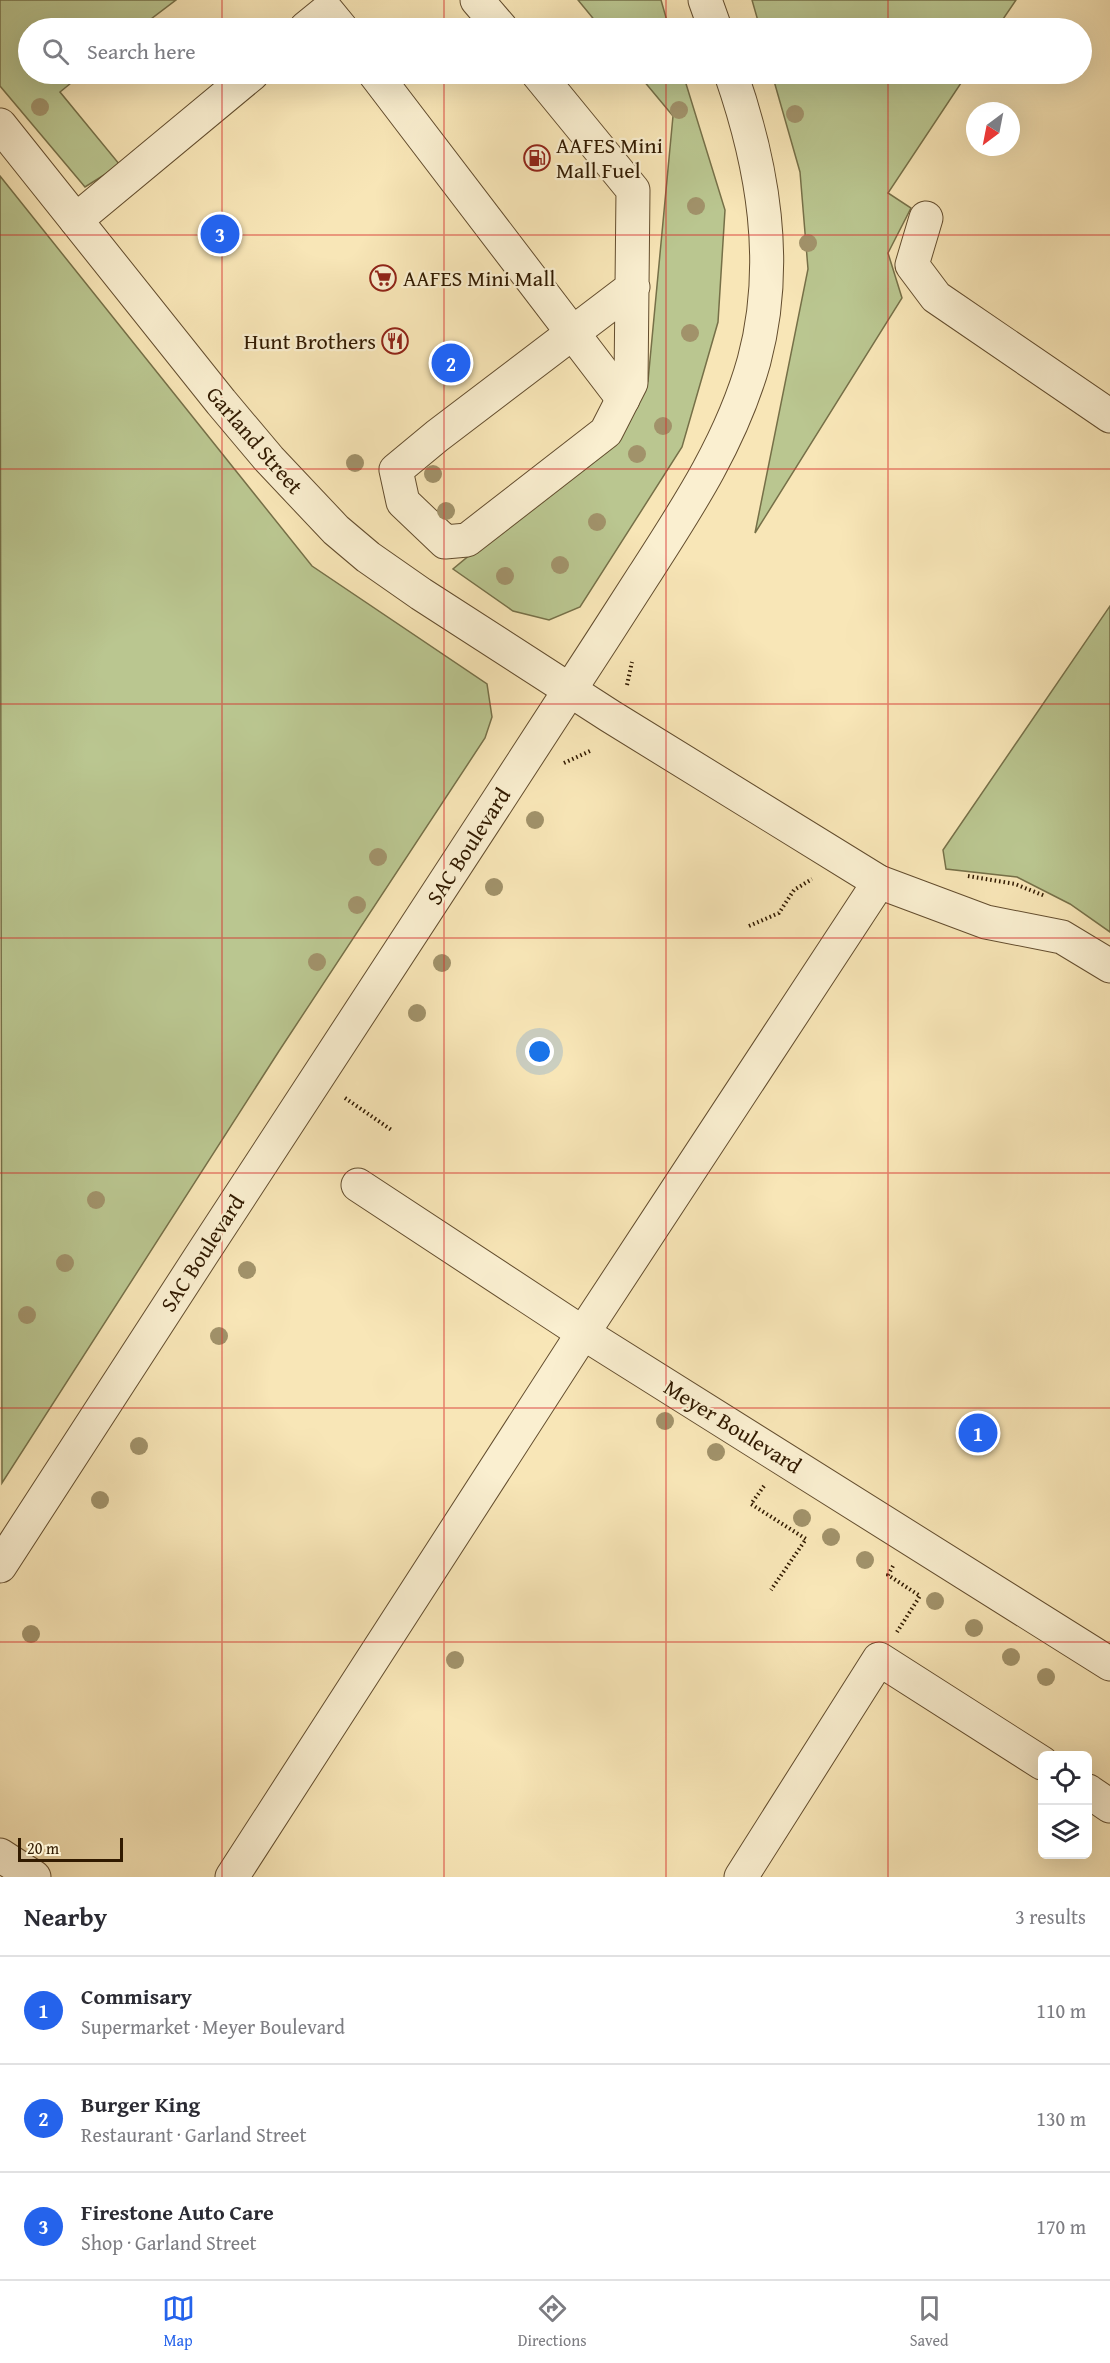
<!DOCTYPE html>
<html lang="en">
<head>
<meta charset="utf-8">
<style>
  :root { --surface:#fff; --page:#f7f7f7; --text:#2b2b33; --muted:#7c7c81; --line:#e1e1e2; --accent:#2563eb }
  body { margin:0; font-family:"Gentium Book Plus",serif; background:var(--page); color:var(--text) }
  .controls { position:absolute; right:18px; bottom:18px; display:grid; overflow:hidden; border-radius:9px; box-shadow:0 6px 24px #0002 }
  .controls button { width:54px; height:54px; display:grid; place-items:center; padding:0; border:0; border-bottom:2px solid var(--line); background:var(--surface); color:var(--text); font:30px sans-serif }
  .compass { position:absolute; left:966px; top:102px; width:54px; height:54px; border-radius:50%; background:var(--surface); box-shadow:0 6px 24px #0002; rotate:212deg }
  .scale { position:absolute; left:18px; bottom:15px; width:105px; box-sizing:border-box; padding-left:6px; border:3px solid #311a00; border-top:0; font-size:16px; line-height:21px; white-space:nowrap; color:#311a00; -webkit-text-stroke:4px #faefd0; paint-order:stroke }
  .you { position:absolute; left:540px; top:1052px; width:21px; height:21px; margin:-15px; border:4px solid #fff; border-radius:50%; background:#1a73e8; box-shadow:0 0 0 9px #1a73e833 }
  .badge { display:grid; place-items:center; width:39px; height:39px; border-radius:50%; background:var(--accent); color:#fff; font-size:20px; font-weight:700 }
  .pin { position:absolute; translate:-50% -50%; border:3px solid #fff; box-shadow:0 2px 6px #0006 }
  .list { margin:0; padding:0; list-style:none }
  h2 { display:flex; justify-content:space-between; align-items:center; height:78px; margin:0; padding:0 24px; font-size:26px }
  h2 small { font-size:20px; font-weight:400; color:var(--muted) }
  .list li { display:grid; grid-template-columns:39px 1fr auto; gap:18px; align-items:center; box-sizing:border-box; height:108px; padding:0 24px; border-top:2px solid var(--line) }
  .list b { display:block; font-size:22px; white-space:nowrap }
  .list p { margin:0; font-size:20px; white-space:nowrap; color:var(--muted) }
  .list em { font-size:20px; font-style:normal; color:var(--muted) }
  .icon { flex:none; width:33px; height:33px; fill:none; stroke:currentColor; stroke-width:2; stroke-linecap:round; stroke-linejoin:round }
  .map { position:relative; flex:none; width:1110px; height:1877px; overflow:hidden }
  .search { position:absolute; background:var(--surface); box-shadow:0 6px 24px #0002; left:18px; right:18px; top:18px; height:66px; display:flex; align-items:center; gap:15px; box-sizing:border-box; padding:0 21px; border-radius:33px; color:var(--muted); font-size:22px }
  .sheet { height:402px; background:var(--surface) }
  nav { display:flex; justify-content:space-around; align-items:center; box-sizing:border-box; height:84px; border-top:2px solid var(--line); background:var(--surface); font-size:16px; color:var(--muted) }
  nav a { display:grid; justify-items:center; gap:3px }
  nav .on { color:var(--accent) }
  .map>svg:first-child { display:block }
</style>
</head>
<body>
<div class="map">
<svg width="1110" height="1877" viewBox="0 0 1110 1877">
  <rect width="100%" height="100%" fill="#f8e6b7"/>
  <filter id="stains"><feTurbulence type="fractalNoise" baseFrequency=".00333" numOctaves="4"/><feColorMatrix values="0 0 0 0 .2 0 0 0 0 .09 0 0 0 0 .02 0 0 0 .5 -.17"/></filter>
  <radialGradient id="worn" r=".72"><stop offset=".6" stop-color="#630" stop-opacity="0"/><stop offset="1" stop-color="#630" stop-opacity=".3"/></radialGradient>
  <!-- grass -->
  <g fill="#bac690" stroke="#767048" stroke-width="1.5">
    <path d="M0 0H176L139 28H28V74H82L60 92 120 165 85 187 0 86Z"/>
    <path d="M578 0H661L669 28H601Z"/>
    <path d="M752 0H1016L997 28H760Z"/>
    <path d="M638 74H683L725 210 718 322 682 447 580 607 549 620 513 611 453 569 628 423 648 381 673 116Z"/>
    <path d="M772 74H967L888 193 911 208 888 253 902 298 755 533 808 269 800 172Z"/>
    <path d="M0 176 312 566 487 684 492 717 485 738 279 1051 2 1483Z"/>
    <path d="M1110 606V932L1070 904 1017 877 946 869 943 850Z"/>
  </g>
  <g fill="none" stroke-linecap="round" stroke-linejoin="round">
    <!-- minor casing -->
    <g stroke="#634d2e" stroke-width="35">
      <g id="minor">
        <path d="M477 0 501 28"/>
        <path d="M705 0 715 28"/>
        <path d="M306 28 327 11 341 28"/>
        <path d="M375 74 623 399"/>
        <path d="M538 74 633 190 631 383 606 432 467 540 445 542 403 502 396 470 437 436 633 287"/>
        <path d="M0 125 221 402 269 459 336 530 368 557 421 594 610 716 879 882 986 922 1062 937 1110 966"/>
        <path d="M926 218 912 265 936 297 1110 416"/>
        <path d="M76 220 252 74"/>
        <path d="M358 1185 583 1333 1110 1664"/>
        <path d="M0 1566C166 1310 331 1054 499 799 547 725 596 650 644 575 688 507 732 440 754 361 780 264 763 166 731 74"/>
        <path d="M1088 1791 1110 1806"/>
        <path d="M0 1855 34 1877"/>
        <path d="M232 1877 583 1333 879 882"/>
        <path d="M741 1877 879 1659 1042 1763"/>
      </g>
    </g>
    <!-- path -->
    <g stroke="#311a00" stroke-width="4" stroke-dasharray="1.5 3" stroke-linecap="butt">
      <path d="M627 685 632 662"/>
      <path d="M564 763 590 751"/>
      <path d="M968 876 1015 884 1045 896"/>
      <path d="M749 926 779 913 794 890 812 879"/>
      <path d="M345 1098 393 1131"/>
      <path d="M764 1486 751 1504 806 1539 771 1590"/>
      <path d="M893 1566 888 1575 920 1596 897 1632"/>
    </g>
    <!-- minor -->
    <use href="#minor" stroke="#faefd0" stroke-width="33"/>
  </g>
  <!-- trees -->
  <g fill="#a1926a">
    <circle cx="40" cy="107" r="9"/>
    <circle cx="679" cy="110" r="9"/>
    <circle cx="795" cy="114" r="9"/>
    <circle cx="696" cy="206" r="9"/>
    <circle cx="808" cy="243" r="9"/>
    <circle cx="690" cy="333" r="9"/>
    <circle cx="663" cy="426" r="9"/>
    <circle cx="637" cy="454" r="9"/>
    <circle cx="355" cy="463" r="9"/>
    <circle cx="433" cy="474" r="9"/>
    <circle cx="446" cy="511" r="9"/>
    <circle cx="597" cy="522" r="9"/>
    <circle cx="560" cy="565" r="9"/>
    <circle cx="505" cy="576" r="9"/>
    <circle cx="535" cy="820" r="9"/>
    <circle cx="378" cy="857" r="9"/>
    <circle cx="494" cy="887" r="9"/>
    <circle cx="357" cy="905" r="9"/>
    <circle cx="317" cy="962" r="9"/>
    <circle cx="442" cy="963" r="9"/>
    <circle cx="417" cy="1013" r="9"/>
    <circle cx="96" cy="1200" r="9"/>
    <circle cx="65" cy="1263" r="9"/>
    <circle cx="247" cy="1270" r="9"/>
    <circle cx="27" cy="1315" r="9"/>
    <circle cx="219" cy="1336" r="9"/>
    <circle cx="665" cy="1421" r="9"/>
    <circle cx="139" cy="1446" r="9"/>
    <circle cx="716" cy="1452" r="9"/>
    <circle cx="100" cy="1500" r="9"/>
    <circle cx="802" cy="1518" r="9"/>
    <circle cx="831" cy="1537" r="9"/>
    <circle cx="865" cy="1560" r="9"/>
    <circle cx="935" cy="1601" r="9"/>
    <circle cx="974" cy="1628" r="9"/>
    <circle cx="31" cy="1634" r="9"/>
    <circle cx="1011" cy="1657" r="9"/>
    <circle cx="455" cy="1660" r="9"/>
    <circle cx="1046" cy="1677" r="9"/>
  </g>
  <!-- grid -->
  <path fill="none" stroke="#d62828" stroke-width="1.5" stroke-opacity="0.55" d="M222 0V28M444 0V28M666 0V28M888 0V28M222 74V1877M444 74V1877M666 74V1877M888 74V1877M0 235H1110M0 469H1110M0 704H1110M0 938H1110M0 1173H1110M0 1408H1110M0 1642H1110"/>
  <!-- icons -->
  <defs>
    <g id="fuel-ring" transform="scale(1.35)"><circle r="9.5" fill="#faefd0" stroke="#8f2418" stroke-width="1.5"/><path d="M-5.5-6h7V0h2V4h1.3V-2.5L3-4.5l.8-.8L6-3V5H2.5V1h-1V6h-7ZM-4.2-4.7v3.2H.2V-4.7Z" fill="#8f2418"/></g>
    <g id="supermarket-ring" transform="scale(1.35)"><circle r="9.5" fill="#faefd0" stroke="#8f2418" stroke-width="1.5"/><path d="M-6-5.5h2.5l.6 2H6L4.5 2H-2.5L-4.4-4H-6ZM-1.5 3.2a1.3 1.3 0 1 0 .1 0ZM3 3.2a1.3 1.3 0 1 0 .1 0Z" fill="#8f2418"/></g>
    <g id="restaurant-ring" transform="scale(1.35)"><circle r="9.5" fill="#faefd0" stroke="#8f2418" stroke-width="1.5"/><path d="M-5-6h1v4h1v-4h1v4h1v-4h1v5L-1.5 .5V6h-2V.5L-5-1ZM5-6V6H3V1.5H1.5Q1.5-4 5-6Z" fill="#8f2418"/></g>
  </defs>
  <g fill-rule="evenodd">
    <use href="#fuel-ring" x="537" y="158"/>
    <use href="#supermarket-ring" x="383" y="278"/>
    <use href="#restaurant-ring" x="395" y="341"/>
  </g>
  <g text-anchor="middle" stroke-width="4.5" stroke-linejoin="round" paint-order="stroke">
    <!-- poi labels -->
    <g font-size="22" fill="#311a00" stroke="#faefd0" text-anchor="start">
      <text x="556" y="153">AAFES Mini<tspan x="556" dy="25">Mall Fuel</tspan></text>
      <text x="403" y="286">AAFES Mini Mall</text>
      <text x="376" y="349" text-anchor="end">Hunt Brothers</text>
    </g>
    <!-- street labels -->
    <g font-size="22" fill="#311a00" stroke="#faefd0">
      <text transform="translate(255 440) rotate(49)" y="8">Garland Street</text>
      <text transform="translate(468 846) rotate(-57)" y="8">SAC Boulevard</text>
      <text transform="translate(202 1253) rotate(-57)" y="8">SAC Boulevard</text>
      <text transform="translate(733 1426) rotate(32)" y="8">Meyer Boulevard</text>
    </g>
  </g>
  <rect width="100%" height="100%" filter="url(#stains)"/>
  <rect width="100%" height="100%" fill="url(#worn)"/>
</svg>
<div class="controls">
<button><svg class="icon" aria-label="locate" viewBox="0 0 24 24"><circle cx="12" cy="12" r="6"/><path d="M12 2v4M12 18v4M2 12h4M18 12h4"/></svg></button>
<button><svg class="icon" aria-label="layers" viewBox="0 0 24 24"><path d="M12 4l9 5-9 5-9-5zM3 14l9 5 9-5"/></svg></button>
</div>
<svg class="compass" viewBox="-18 -18 36 36"><path d="M0-13l5 13h-10z" fill="#e53935"/><path d="M0 13l5-13h-10z" fill="#7c7c81"/></svg>
<div class="scale">20 m</div>
<div class="you"></div>
<div class="pin badge" style="left:978px;top:1433px">1</div>
<div class="pin badge" style="left:451px;top:363px">2</div>
<div class="pin badge" style="left:220px;top:234px">3</div>
<div class="search"><svg class="icon" aria-label="search" viewBox="0 0 24 24"><circle cx="10" cy="10" r="6"/><path d="M15 15l6 6"/></svg>Search here</div>
</div>
<section class="sheet">
<h2>Nearby<small>3 results</small></h2>
<ul class="list">
<li><span class="badge">1</span><div><b>Commisary</b><p>Supermarket · Meyer Boulevard</p></div><em>110 m</em></li>
<li><span class="badge">2</span><div><b>Burger King</b><p>Restaurant · Garland Street</p></div><em>130 m</em></li>
<li><span class="badge">3</span><div><b>Firestone Auto Care</b><p>Shop · Garland Street</p></div><em>170 m</em></li>
</ul>
</section>
<nav>
<a class="on"><svg class="icon" aria-label="map" viewBox="0 0 24 24"><path d="M3 6l6-2 6 2 6-2v14l-6 2-6-2-6 2zM9 4v14M15 6v14"/></svg>Map</a>
<a><svg class="icon" aria-label="directions" viewBox="0 0 24 24"><path d="M12 3l9 9-9 9-9-9zM9 14v-3h6M13 9l2 2-2 2"/></svg>Directions</a>
<a><svg class="icon" aria-label="saved" viewBox="0 0 24 24"><path d="M7 4h10v16l-5-4-5 4z"/></svg>Saved</a>
</nav>
</body>
</html>
